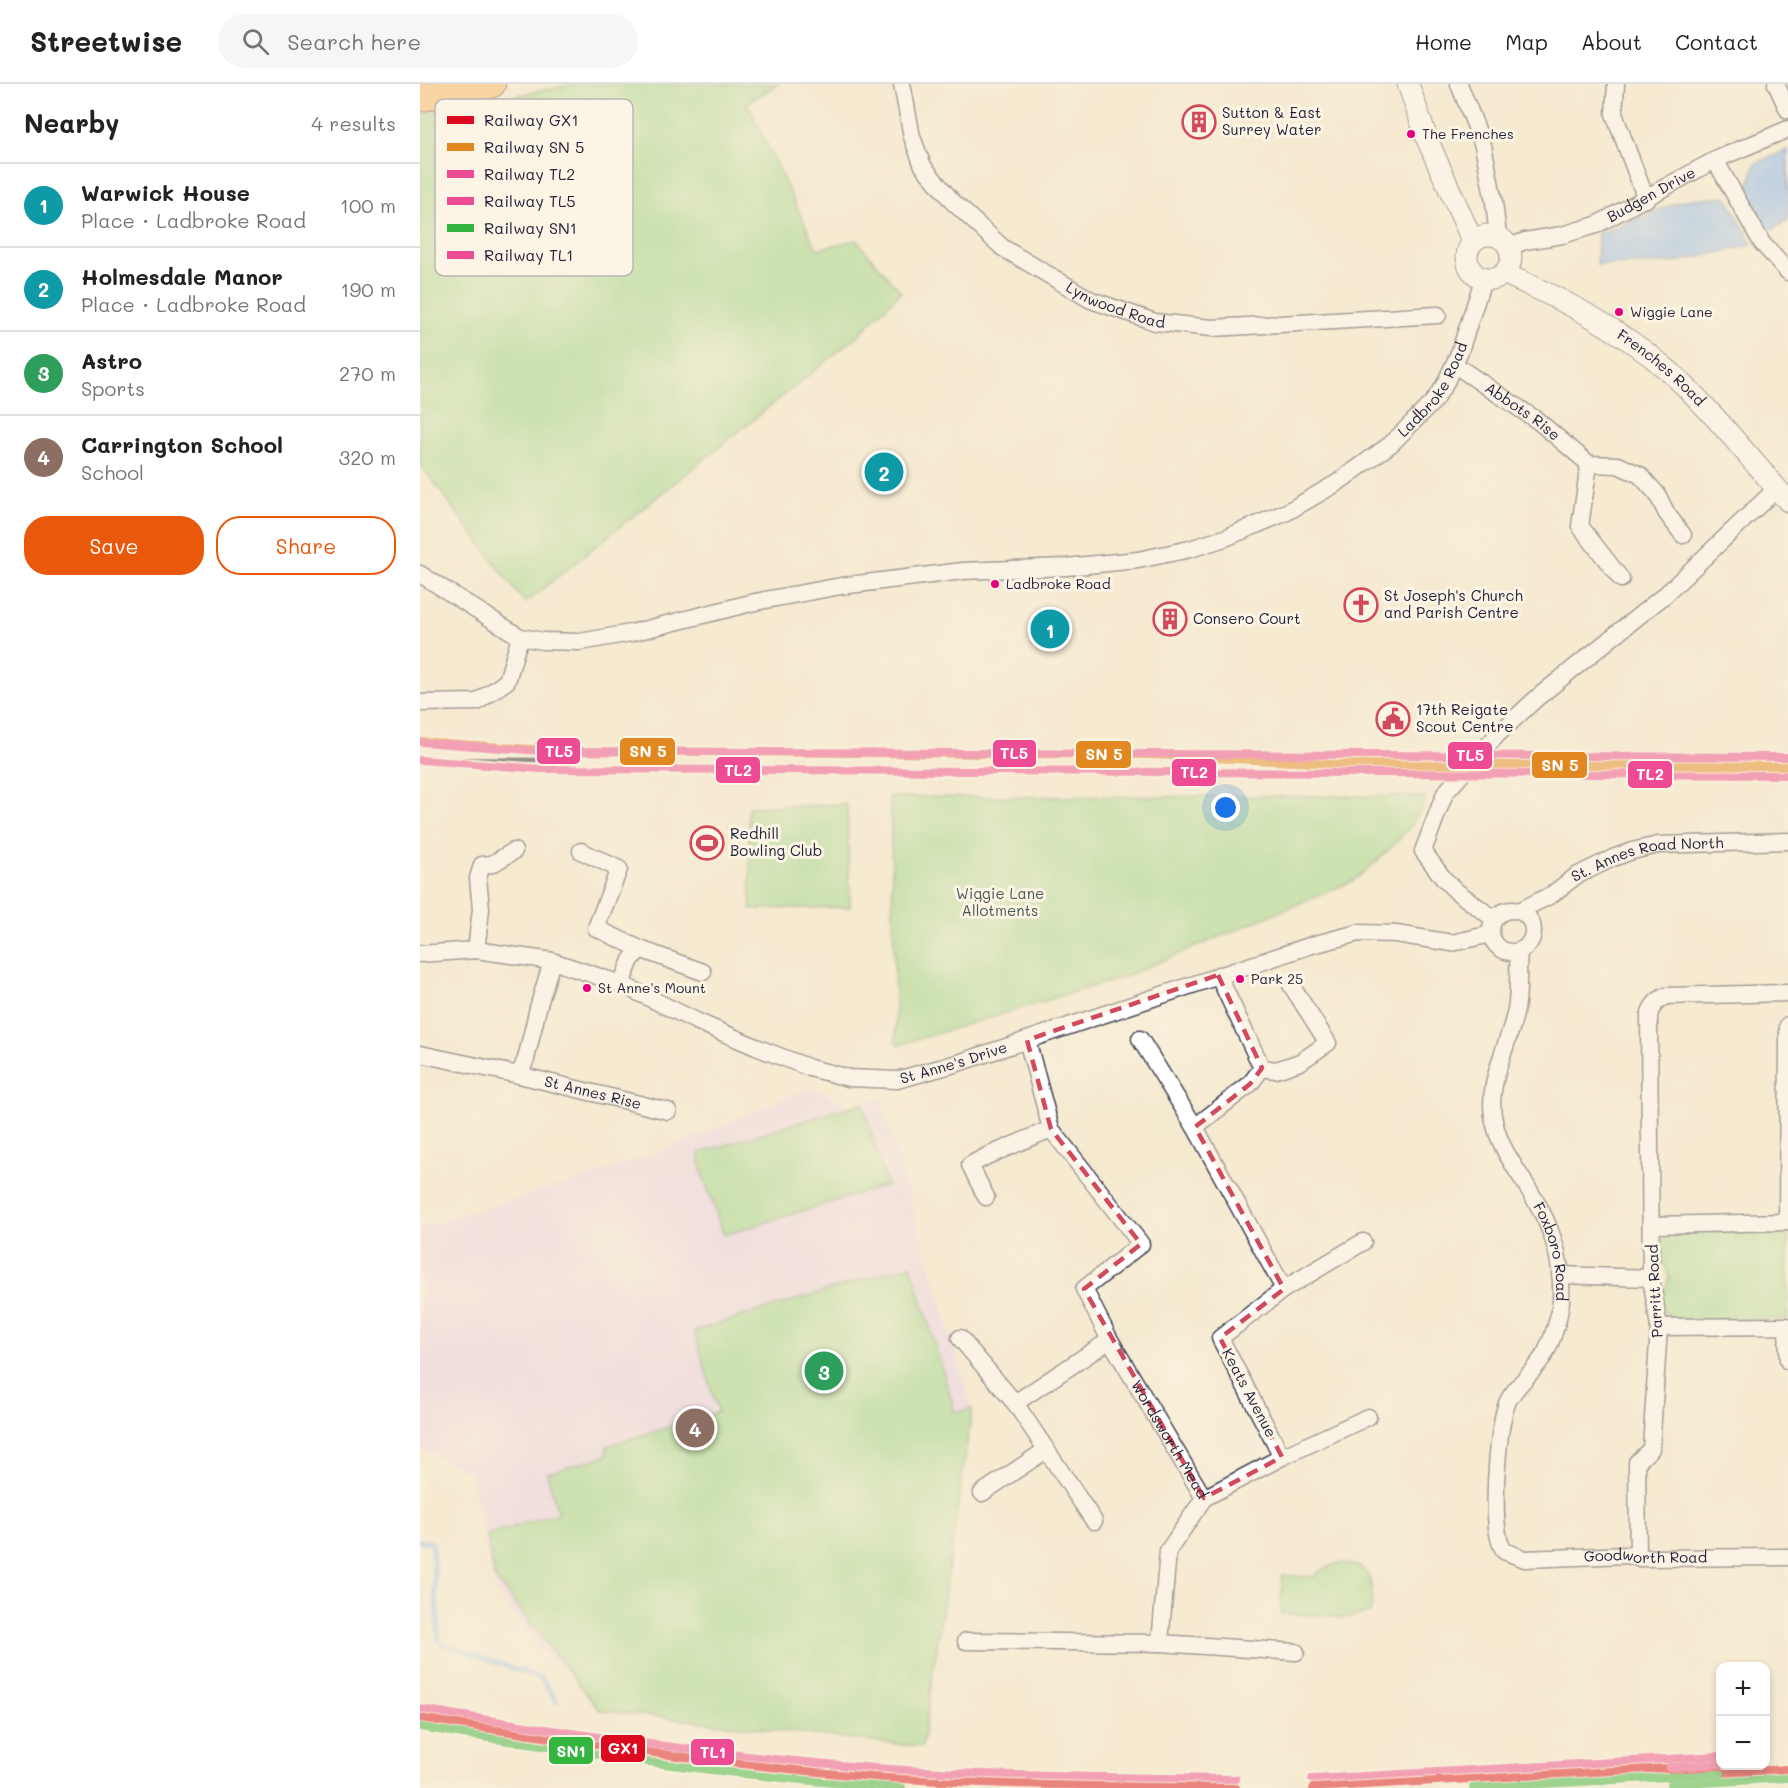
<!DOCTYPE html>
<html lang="en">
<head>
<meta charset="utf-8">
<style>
  :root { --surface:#fff; --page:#f6f6f6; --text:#222; --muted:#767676; --line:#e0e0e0; --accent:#ea580c }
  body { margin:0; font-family:Mali,sans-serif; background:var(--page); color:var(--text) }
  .controls { position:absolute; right:18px; bottom:18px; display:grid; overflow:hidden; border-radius:12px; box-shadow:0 3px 9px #0003 }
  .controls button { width:54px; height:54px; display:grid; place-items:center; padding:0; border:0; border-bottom:2px solid var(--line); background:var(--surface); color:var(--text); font:30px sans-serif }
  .you { position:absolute; left:806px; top:724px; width:21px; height:21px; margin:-15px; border:4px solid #fff; border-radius:50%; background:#1a73e8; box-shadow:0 0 0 9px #1a73e833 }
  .badge { display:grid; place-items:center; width:39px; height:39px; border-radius:50%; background:var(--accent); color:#fff; font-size:20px; font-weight:700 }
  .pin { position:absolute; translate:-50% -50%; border:3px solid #fff; box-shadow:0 2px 6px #0006 }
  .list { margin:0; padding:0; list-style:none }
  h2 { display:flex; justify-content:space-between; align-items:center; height:78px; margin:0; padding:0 24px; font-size:26px }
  h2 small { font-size:20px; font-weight:400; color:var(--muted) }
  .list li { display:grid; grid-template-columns:39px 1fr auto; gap:18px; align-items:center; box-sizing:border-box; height:84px; padding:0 24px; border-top:2px solid var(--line) }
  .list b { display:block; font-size:22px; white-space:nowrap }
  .list p { margin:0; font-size:20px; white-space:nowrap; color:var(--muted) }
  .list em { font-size:20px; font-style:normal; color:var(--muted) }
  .actions { display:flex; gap:12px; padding:18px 24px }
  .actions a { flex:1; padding:14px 0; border:2px solid var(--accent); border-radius:24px; text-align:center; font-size:21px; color:var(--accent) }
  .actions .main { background:var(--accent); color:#fff }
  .icon { flex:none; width:33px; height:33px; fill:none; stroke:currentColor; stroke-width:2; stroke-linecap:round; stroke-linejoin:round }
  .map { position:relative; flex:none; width:1368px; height:1704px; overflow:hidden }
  header { display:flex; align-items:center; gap:36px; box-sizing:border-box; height:84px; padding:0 30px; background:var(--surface); border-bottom:2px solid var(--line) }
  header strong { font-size:28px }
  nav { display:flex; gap:33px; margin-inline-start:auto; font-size:21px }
  .search { width:420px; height:54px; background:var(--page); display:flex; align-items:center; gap:15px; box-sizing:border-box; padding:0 21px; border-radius:33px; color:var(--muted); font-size:22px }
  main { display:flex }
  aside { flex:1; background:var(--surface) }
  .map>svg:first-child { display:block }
</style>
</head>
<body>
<header>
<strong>Streetwise</strong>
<div class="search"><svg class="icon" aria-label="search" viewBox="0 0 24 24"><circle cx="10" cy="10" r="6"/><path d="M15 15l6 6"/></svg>Search here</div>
<nav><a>Home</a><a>Map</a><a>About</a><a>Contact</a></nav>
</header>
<main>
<aside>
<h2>Nearby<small>4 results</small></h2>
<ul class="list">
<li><span class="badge" style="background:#0f9aa8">1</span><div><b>Warwick House</b><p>Place · Ladbroke Road</p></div><em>100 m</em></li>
<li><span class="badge" style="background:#0f9aa8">2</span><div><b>Holmesdale Manor</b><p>Place · Ladbroke Road</p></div><em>190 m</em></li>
<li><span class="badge" style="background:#2e9e5b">3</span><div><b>Astro</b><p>Sports</p></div><em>270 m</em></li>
<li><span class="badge" style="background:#8d6e63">4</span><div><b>Carrington School</b><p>School</p></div><em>320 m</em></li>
</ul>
<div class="actions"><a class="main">Save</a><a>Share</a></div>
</aside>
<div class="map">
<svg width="1368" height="1704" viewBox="0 0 1368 1704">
  <rect width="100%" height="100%" fill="#fcf5e5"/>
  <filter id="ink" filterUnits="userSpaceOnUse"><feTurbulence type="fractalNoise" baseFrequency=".0167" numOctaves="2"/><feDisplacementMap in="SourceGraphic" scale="12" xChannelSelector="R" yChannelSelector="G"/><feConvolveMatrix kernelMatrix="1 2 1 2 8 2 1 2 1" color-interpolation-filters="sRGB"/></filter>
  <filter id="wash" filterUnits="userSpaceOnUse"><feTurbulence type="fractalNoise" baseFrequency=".008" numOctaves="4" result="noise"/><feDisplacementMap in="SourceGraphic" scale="24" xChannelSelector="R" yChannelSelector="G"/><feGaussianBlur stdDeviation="1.35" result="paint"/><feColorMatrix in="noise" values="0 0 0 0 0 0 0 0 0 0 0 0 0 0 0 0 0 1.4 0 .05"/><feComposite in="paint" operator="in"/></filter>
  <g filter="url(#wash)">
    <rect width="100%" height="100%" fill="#f5ead0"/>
    <!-- built -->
    <path fill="#e9d2ee" d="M391 1003 430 1021 460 1013 552 1325 502 1663 235 1633 189 1624 120 1565 75 1505 51 1390 0 1363V1144L186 1087 259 1060Z"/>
    <!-- green -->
    <g fill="#9bd88d" stroke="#5e7d64" stroke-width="1.5">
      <path d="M156 0H358L327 19 397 165 436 156 481 208 435 254 105 519 0 380V30Z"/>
      <path d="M972 712 1005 713C1001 741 955 779 933 797L701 894 479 961 476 958 470 713Z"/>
      <path d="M427 720 430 823 331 825 328 723Z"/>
      <path d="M442 1019 467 1101 304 1151 281 1086 279 1069Z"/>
      <path d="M1252 1147H1368V1235L1251 1237C1234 1220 1246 1210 1249 1192 1242 1173 1232 1162 1252 1147Z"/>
      <path d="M491 1181 535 1328 552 1325 502 1663 179 1626 74 1493 67 1451 138 1429 127 1389 187 1371V1362L298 1328 274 1247Z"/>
      <path d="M918 1479C952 1478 954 1499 951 1528L935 1532 919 1534 907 1531 861 1530 862 1491 892 1493 902 1486Z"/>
    </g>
    <!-- water -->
    <g fill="#87b6f2" stroke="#546c96" stroke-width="1.5">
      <path d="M1368 66V136L1348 148 1327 107 1335 80Z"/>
      <path d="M1306 112 1333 161 1251 179 1177 181 1178 150 1264 116Z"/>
    </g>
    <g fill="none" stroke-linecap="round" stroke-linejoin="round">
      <!-- stream -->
      <path stroke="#87b6f2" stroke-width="5" d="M0 1457 12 1459 19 1558 122 1595 136 1617"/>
    </g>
  </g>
  <g filter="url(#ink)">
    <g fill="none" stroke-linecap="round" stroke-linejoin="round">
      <!-- minor casing -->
      <g stroke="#424051" stroke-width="19">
        <g id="minor">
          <path id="s1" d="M482 0 492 53 503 82 532 117 583 164 671 216 735 238 792 244 1018 231"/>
          <path d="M1039 0 1063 61 1074 118 1078 152"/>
          <path d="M1196 0 1194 30 1226 115"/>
          <path d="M1356 0 1368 26"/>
          <path d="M1295 76 1342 159 1368 188"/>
          <path id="s2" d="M1089 163 1105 157 1142 151 1176 141 1295 76 1368 45"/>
          <path id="s3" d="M1035 281 1118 337 1169 380 1198 381 1220 391 1237 410 1247 430 1263 451"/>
          <path d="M1169 380 1160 442 1201 495"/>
          <path id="s4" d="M0 490 100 553 123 557 160 558 211 549 335 518 421 502 543 487 646 483 718 476 770 465 805 454 867 428 917 399 971 360 1013 318 1025 300 1040 267 1063 196"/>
          <path d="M0 619 57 618 87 597 100 553"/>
          <path d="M161 767 199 785 176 844 220 865 211 876 201 900"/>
          <circle cx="1092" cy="847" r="21"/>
          <path id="s5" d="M1099 827 1131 811 1156 792 1193 774 1212 767 1238 761 1368 757"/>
          <path d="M1074 835 1036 807 1023 794 1003 767 1025 709 1078 650 1118 613 1246 510 1357 404"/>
          <path d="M220 865 283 888"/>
          <path d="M56 866 61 825 58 794 62 781 72 780 94 767"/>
          <path id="s6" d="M1099 867C1097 887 1100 911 1095 930 1087 966 1064 1003 1075 1041 1081 1066 1098 1087 1111 1109 1132 1143 1143 1175 1141 1216 1140 1232 1133 1254 1126 1268 1117 1285 1099 1298 1089 1315 1077 1338 1072 1429 1079 1454 1080 1459 1082 1463 1084 1467L1105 1475 1207 1471 1218 1474 1368 1473"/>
          <path id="s7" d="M0 870 56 866 132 877 201 900 276 937 336 963 390 984 429 994 477 996 538 979 892 861 938 849 976 850 1032 859 1071 850"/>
          <path d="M720 955 775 1043"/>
          <path id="s8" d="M607 956 631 1045 721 1160 664 1205 690 1256 784 1414 748 1467 740 1559"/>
          <path d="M0 970 99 991 106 975 118 924 132 877"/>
          <path d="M842 984 856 986 880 978 908 959 871 901"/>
          <path id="s9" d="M99 991 248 1027"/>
          <path d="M566 1113 550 1081 567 1072 631 1045"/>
          <path d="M1232 1141 1367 1138 1368 941"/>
          <path d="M1140 1191 1231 1194"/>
          <path d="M864 1205 943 1158"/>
          <path d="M1239 1243 1367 1242 1368 1277"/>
          <path d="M540 1254 595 1319 674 1437"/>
          <path d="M595 1319 690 1256"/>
          <path d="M862 1373 948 1333"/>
          <path d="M562 1409 626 1366"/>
          <path d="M784 1414 862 1373 800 1254 864 1205 775 1043 830 1000 842 984 798 891"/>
          <path d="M1218 1474 1217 1378 1231 1365 1239 1243 1231 1194 1229 932C1231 923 1237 916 1246 912L1368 909"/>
          <path d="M546 1557 740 1559 876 1568"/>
        </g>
      </g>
      <!-- tertiary casing -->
      <g stroke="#424051" stroke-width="23">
        <g id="tertiary">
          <path d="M988 0 1007 55 1048 147 1055 156"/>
          <circle cx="1069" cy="173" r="22"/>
          <path id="s10" d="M1085 190C1144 216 1201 245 1250 288 1293 327 1329 374 1368 417"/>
        </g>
      </g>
      <!-- primary casing -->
      <g stroke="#424051" stroke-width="29">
        <path id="primary" d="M0 14 72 0"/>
      </g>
      <!-- minor -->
      <use href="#minor" stroke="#fff" stroke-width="16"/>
      <!-- tertiary -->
      <use href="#tertiary" stroke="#fff" stroke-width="21"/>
      <!-- primary -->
      <use href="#primary" stroke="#fdbc70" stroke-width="27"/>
      <!-- rail -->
      <path stroke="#22223b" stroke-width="4.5" d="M0 675 121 676"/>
      <!-- rail-1 casing -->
      <g stroke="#fcf5e5" stroke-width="12">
        <g id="rail-1">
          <path d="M0 1634C151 1658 302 1681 454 1693 574 1702 695 1702 816 1704"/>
          <path d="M1250 1692 1368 1685"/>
          <path d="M893 1704 1300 1681"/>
        </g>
      </g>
      <!-- rail-2 casing -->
      <g stroke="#fcf5e5" stroke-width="12">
        <path id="rail-2" d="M0 657 140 667 730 671 913 680 1368 682"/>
      </g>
      <!-- rail-3 casing -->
      <g stroke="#fcf5e5" stroke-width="12">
        <path id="rail-3" d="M0 676 121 685 1368 691"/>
      </g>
      <!-- rail-4 casing -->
      <g stroke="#fcf5e5" stroke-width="12">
        <path id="rail-4" d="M1 658 121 667 1368 673"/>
      </g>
      <!-- rail-5 casing -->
      <g stroke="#fcf5e5" stroke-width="12">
        <g id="rail-5">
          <path d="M0 1643C160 1669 320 1694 482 1704"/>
          <path d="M1251 1701 1368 1694"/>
          <path d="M1053 1704 1301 1690"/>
        </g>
      </g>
      <!-- rail-6 casing -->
      <g stroke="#fcf5e5" stroke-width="12">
        <g id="rail-6">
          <path d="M1 1625C152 1650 304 1673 457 1684 576 1693 696 1693 816 1695"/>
          <path d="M1249 1683 1300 1680"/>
          <path d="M892 1695 1299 1672"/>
        </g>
      </g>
      <!-- rail-1 -->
      <use href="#rail-1" stroke="#dc0a1e" stroke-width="8"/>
      <!-- rail-2 -->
      <use href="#rail-2" stroke="#e28820" stroke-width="8"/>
      <!-- rail-3 -->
      <use href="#rail-3" stroke="#ee4b95" stroke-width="8"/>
      <!-- rail-4 -->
      <use href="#rail-4" stroke="#ee4b95" stroke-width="8"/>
      <!-- rail-5 -->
      <use href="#rail-5" stroke="#33b540" stroke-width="8"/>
      <!-- rail-6 -->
      <use href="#rail-6" stroke="#ee4b95" stroke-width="8"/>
    </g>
  </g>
  <!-- marked area -->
  <path d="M0 0H1368V1704H0ZM798 891 842 984 830 1000 775 1043 864 1205 800 1254 862 1373 784 1414 664 1205 721 1160 631 1045 607 956Z" fill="#f5ead0" fill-opacity=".55" fill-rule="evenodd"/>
  <path fill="none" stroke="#d1495b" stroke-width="4.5" stroke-dasharray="12 8" stroke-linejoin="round" d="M798 891 842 984 830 1000 775 1043 864 1205 800 1254 862 1373 784 1414 664 1205 721 1160 631 1045 607 956Z"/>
  <!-- icons -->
  <defs>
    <g id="building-ring" transform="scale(1.725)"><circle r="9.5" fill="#fcf5e5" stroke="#d1495b" stroke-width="1.5"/><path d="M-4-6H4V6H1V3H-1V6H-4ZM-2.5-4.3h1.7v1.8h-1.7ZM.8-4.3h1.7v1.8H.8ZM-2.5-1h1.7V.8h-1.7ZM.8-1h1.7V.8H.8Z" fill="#d1495b"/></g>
    <g id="church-ring" transform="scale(1.725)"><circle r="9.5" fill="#fcf5e5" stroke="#d1495b" stroke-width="1.5"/><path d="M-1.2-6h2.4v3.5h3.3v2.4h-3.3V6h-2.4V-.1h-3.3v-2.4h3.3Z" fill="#d1495b"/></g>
    <g id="civic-ring" transform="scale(1.725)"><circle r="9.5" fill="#fcf5e5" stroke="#d1495b" stroke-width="1.5"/><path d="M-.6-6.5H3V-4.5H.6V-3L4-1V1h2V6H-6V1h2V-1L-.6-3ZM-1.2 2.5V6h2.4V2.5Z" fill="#d1495b"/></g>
    <g id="stadium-ring" transform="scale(1.725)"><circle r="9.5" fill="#fcf5e5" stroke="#d1495b" stroke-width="1.5"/><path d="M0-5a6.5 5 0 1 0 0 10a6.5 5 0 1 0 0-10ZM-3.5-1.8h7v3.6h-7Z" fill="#d1495b"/></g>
  </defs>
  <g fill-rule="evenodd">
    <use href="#building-ring" x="779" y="38"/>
    <use href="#church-ring" x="941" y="521"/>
    <use href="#building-ring" x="750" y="535"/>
    <use href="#civic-ring" x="973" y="635"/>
    <use href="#stadium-ring" x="287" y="759"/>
  </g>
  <!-- markers -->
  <g fill="#e5007d" stroke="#fcf5e5" stroke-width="2">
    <circle cx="991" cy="50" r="5"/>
    <circle cx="1199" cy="228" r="5"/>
    <circle cx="575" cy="500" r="5"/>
    <circle cx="820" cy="895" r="5"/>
    <circle cx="167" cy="904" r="5"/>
  </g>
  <g text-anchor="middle" stroke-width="6" stroke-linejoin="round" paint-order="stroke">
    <!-- bus labels -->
    <g font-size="14" fill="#22223b" stroke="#fcf5e5" text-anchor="start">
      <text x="1002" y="55">The Frenches</text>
      <text x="1210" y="233">Wiggie Lane</text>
      <text x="586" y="505">Ladbroke Road</text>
      <text x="831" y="900">Park 25</text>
      <text x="178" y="909">St Anne's Mount</text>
    </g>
    <!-- poi labels -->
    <g font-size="15" fill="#22223b" stroke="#fcf5e5" text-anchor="start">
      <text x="802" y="34">Sutton &amp; East<tspan x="802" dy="17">Surrey Water</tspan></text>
      <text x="964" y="517">St Joseph's Church<tspan x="964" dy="17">and Parish Centre</tspan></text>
      <text x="773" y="540">Consero Court</text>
      <text x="996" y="631">17th Reigate<tspan x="996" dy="17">Scout Centre</tspan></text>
      <text x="310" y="755">Redhill<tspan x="310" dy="17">Bowling Club</tspan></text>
    </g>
    <!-- street labels -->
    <g font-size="15" fill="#22223b" stroke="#fcf5e5">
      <text dy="5" stroke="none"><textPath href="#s2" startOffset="153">Budgen Drive</textPath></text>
      <text dy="5" stroke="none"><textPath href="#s1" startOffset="327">Lynwood Road</textPath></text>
      <text dy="5" stroke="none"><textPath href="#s10" startOffset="183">Frenches Road</textPath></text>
      <text dy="5" stroke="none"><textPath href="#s4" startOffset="1095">Ladbroke Road</textPath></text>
      <text dy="5" stroke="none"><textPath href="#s3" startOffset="82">Abbots Rise</textPath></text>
      <text dy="5" stroke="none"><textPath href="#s5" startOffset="142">St. Annes Road North</textPath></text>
      <text dy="5" stroke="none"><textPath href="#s7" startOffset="560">St Anne's Drive</textPath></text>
      <text dy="5" stroke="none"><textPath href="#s9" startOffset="76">St Annes Rise</textPath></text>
      <text dy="5" stroke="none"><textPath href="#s6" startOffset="318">Foxboro Road</textPath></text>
      <text transform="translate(1235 1207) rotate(-93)" y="5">Parritt Road</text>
      <text transform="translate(829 1309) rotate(62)" y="5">Keats Avenue</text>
      <text dy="5" stroke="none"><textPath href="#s8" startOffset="484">Wordsworth Mead</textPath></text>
      <text dy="5" stroke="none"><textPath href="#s6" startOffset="780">Goodworth Road</textPath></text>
    </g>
    <!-- park labels -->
    <g font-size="15" fill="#465954" stroke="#fcf5e5">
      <text x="580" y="815">Wiggie Lane<tspan x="580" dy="17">Allotments</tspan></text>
    </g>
  </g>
  <!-- legend -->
  <rect x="15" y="15" width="198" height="177" rx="9" fill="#fcf5e5" stroke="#bbb6b2" stroke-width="1.5"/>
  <rect x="27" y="32" width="27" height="8" fill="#dc0a1e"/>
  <rect x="27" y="59" width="27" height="8" fill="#e28820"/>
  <rect x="27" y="86" width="27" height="8" fill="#ee4b95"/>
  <rect x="27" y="113" width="27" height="8" fill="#ee4b95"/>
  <rect x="27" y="140" width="27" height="8" fill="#33b540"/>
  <rect x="27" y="167" width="27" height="8" fill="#ee4b95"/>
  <g font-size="16" fill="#22223b">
    <text x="64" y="42">Railway GX1</text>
    <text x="64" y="69">Railway SN 5</text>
    <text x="64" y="96">Railway TL2</text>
    <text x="64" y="123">Railway TL5</text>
    <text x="64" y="150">Railway SN1</text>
    <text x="64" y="177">Railway TL1</text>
  </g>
  <g stroke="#fcf5e5" stroke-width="2">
    <rect x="116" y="653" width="45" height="28" rx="6" fill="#ee4b95"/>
    <rect x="199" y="653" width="57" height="29" rx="6" fill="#e28820"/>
    <rect x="572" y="655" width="45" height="29" rx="6" fill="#ee4b95"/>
    <rect x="655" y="656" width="57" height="29" rx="6" fill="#e28820"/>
    <rect x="1027" y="657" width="46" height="29" rx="6" fill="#ee4b95"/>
    <rect x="1111" y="667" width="57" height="28" rx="6" fill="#e28820"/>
    <rect x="295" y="672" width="46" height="28" rx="6" fill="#ee4b95"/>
    <rect x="751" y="674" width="46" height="29" rx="6" fill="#ee4b95"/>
    <rect x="1207" y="676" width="46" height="29" rx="6" fill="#ee4b95"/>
    <rect x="180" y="1650" width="46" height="29" rx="6" fill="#dc0a1e"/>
    <rect x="128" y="1652" width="46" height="29" rx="6" fill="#33b540"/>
    <rect x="270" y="1654" width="45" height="28" rx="6" fill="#ee4b95"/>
  </g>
  <g font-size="16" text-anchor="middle" font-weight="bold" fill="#fff">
    <text x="139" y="673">TL5</text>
    <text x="228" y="673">SN 5</text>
    <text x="594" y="675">TL5</text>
    <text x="684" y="676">SN 5</text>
    <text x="1050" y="677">TL5</text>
    <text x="1140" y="687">SN 5</text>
    <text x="318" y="692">TL2</text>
    <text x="774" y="694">TL2</text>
    <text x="1230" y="696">TL2</text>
    <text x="203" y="1670">GX1</text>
    <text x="151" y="1673">SN1</text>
    <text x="293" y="1674">TL1</text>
  </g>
</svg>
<div class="controls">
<button>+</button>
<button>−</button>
</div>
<div class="you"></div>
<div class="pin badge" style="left:630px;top:545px;background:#0f9aa8">1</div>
<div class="pin badge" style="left:464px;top:388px;background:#0f9aa8">2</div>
<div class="pin badge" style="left:404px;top:1287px;background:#2e9e5b">3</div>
<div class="pin badge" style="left:275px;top:1344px;background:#8d6e63">4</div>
</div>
</main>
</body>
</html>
